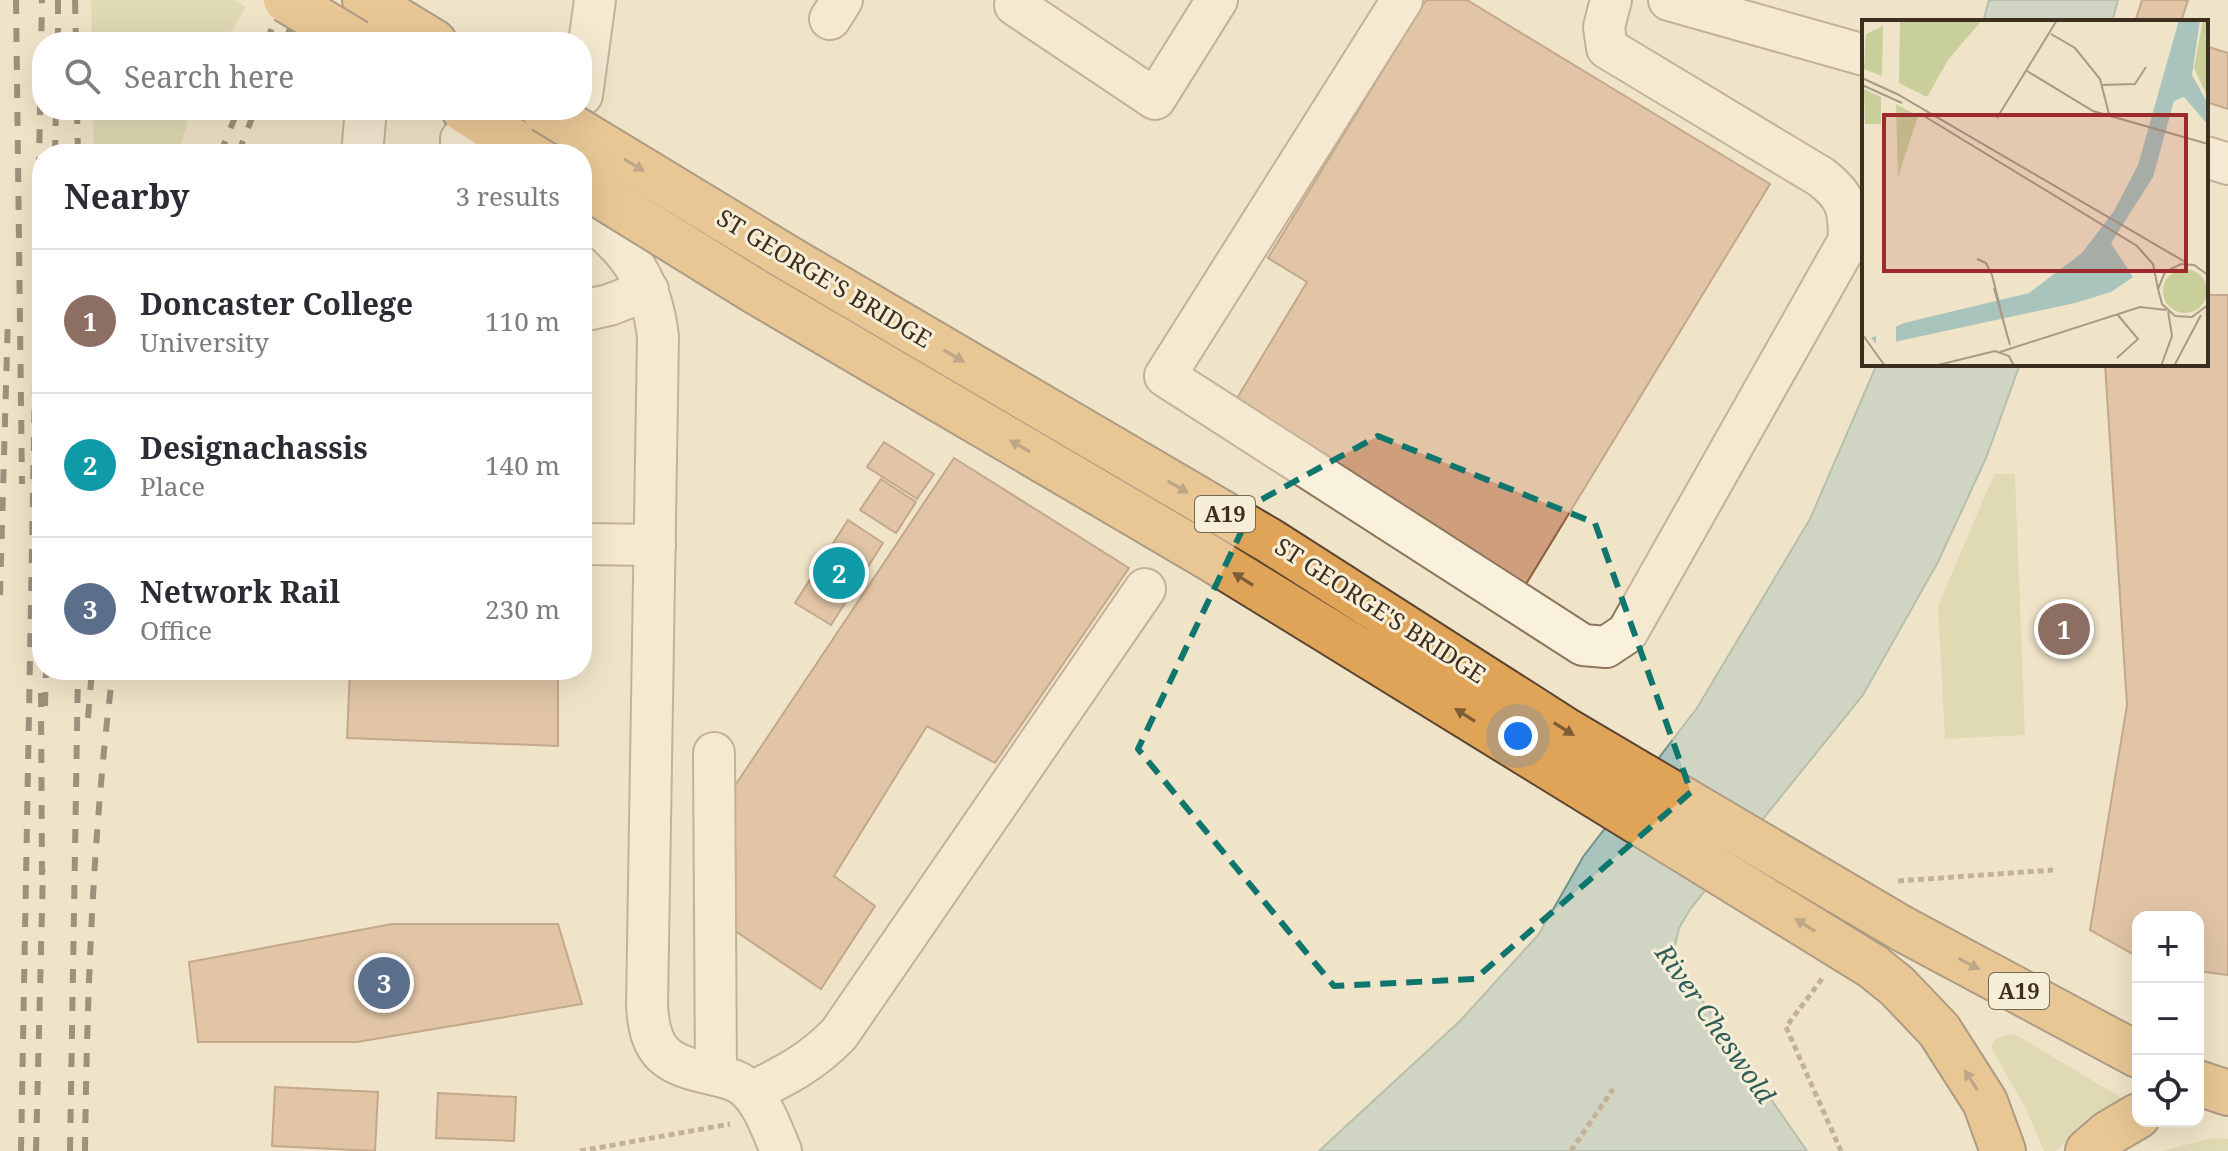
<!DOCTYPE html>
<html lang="en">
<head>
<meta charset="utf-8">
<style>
  :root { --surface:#fff; --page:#f2f2f3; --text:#2b2b33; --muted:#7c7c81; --line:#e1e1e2; --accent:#0b8043 }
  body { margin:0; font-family:"Noto Serif",serif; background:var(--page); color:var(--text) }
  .controls { position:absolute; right:24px; bottom:24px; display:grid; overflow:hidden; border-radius:16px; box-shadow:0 8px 32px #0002 }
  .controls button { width:72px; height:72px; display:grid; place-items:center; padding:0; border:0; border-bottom:2px solid var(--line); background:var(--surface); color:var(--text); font:40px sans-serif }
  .you { position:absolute; left:1518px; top:736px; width:28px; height:28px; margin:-20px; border:6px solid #fff; border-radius:50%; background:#1a73e8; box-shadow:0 0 0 12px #1a73e833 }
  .badge { display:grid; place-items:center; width:52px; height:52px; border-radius:50%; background:var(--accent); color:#fff; font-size:26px; font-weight:700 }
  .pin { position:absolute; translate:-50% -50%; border:4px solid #fff; box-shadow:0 2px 8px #0006 }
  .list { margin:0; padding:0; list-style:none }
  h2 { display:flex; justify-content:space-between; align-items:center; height:104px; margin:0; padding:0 32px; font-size:34px }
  h2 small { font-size:26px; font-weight:400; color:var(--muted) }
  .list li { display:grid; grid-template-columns:52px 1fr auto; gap:24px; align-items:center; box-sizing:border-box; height:144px; padding:0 32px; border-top:2px solid var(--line) }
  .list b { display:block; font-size:30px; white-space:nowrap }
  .list p { margin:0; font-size:26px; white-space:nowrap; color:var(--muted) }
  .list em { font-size:26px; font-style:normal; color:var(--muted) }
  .icon { flex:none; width:44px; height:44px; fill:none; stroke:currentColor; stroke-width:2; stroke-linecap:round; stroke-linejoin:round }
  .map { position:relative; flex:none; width:2228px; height:1151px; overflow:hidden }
  .search { position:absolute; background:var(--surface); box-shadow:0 8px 32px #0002; left:32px; top:32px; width:560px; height:88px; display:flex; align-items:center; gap:20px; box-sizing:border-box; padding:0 28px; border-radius:32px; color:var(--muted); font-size:30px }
  .panel { position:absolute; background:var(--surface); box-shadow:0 8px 32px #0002; left:32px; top:144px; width:560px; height:536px; border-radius:32px }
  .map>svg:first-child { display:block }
</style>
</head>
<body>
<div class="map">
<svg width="2228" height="1151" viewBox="0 0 2228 1151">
  <rect width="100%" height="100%" fill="#f0e4c8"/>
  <!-- green -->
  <g fill="#c9cf9b">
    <path d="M91 0H234L246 7 225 42H92Z"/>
    <path d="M93 110H191L178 154H94Z"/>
    <path d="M1994 474H2015L2025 735 1945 739 1938 606Z"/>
    <path d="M2015 1034 2125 1100 2075 1132 2056 1151H2044L2025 1107 1991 1048C1994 1036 2004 1035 2015 1034Z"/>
    <path d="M2212 1138 2228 1139V1151H2162Z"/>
  </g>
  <!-- water -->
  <g fill="#a9c4bc" stroke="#6f938a" stroke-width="2">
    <path d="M1989 0H2118L2112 22H1983Z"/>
    <path d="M1877 364H2020L1986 458 1938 562 1863 695 1691 908 1679 928 1674 950 1681 970 1807 1151H1319L1461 1020 1539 934 1583 857 1697 708 1810 519Z"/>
  </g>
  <!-- building -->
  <g fill="#cf9f7d" stroke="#8d5f41" stroke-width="2">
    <path d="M1426 0H1467L1770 184 1526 584 1233 405 1307 282 1268 258Z"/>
    <path d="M2142 0H2188L2181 22H2145L2136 19Z"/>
    <path d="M2206 46 2228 53V109L2206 102Z"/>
    <path d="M2206 295H2228V975L2198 971V917H2138V957L2090 930 2127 705 2105 364H2206Z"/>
    <path d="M884 442 934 474 917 499 867 467Z"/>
    <path d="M954 458 1129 568 995 763 927 726 834 876 875 906 821 989 722 922 718 811Z"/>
    <path d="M881 479 916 502 896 533 860 510Z"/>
    <path d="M848 520 883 543 831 625 795 603Z"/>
    <path d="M350 670H558V746L347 738Z"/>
    <path d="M392 924H558L582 1004 357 1042H198L189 962Z"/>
    <path d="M275 1087 378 1092 375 1151 272 1146Z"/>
    <path d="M438 1093 516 1097 514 1141 436 1138Z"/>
  </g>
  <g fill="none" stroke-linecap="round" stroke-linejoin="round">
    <!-- minor casing -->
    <g stroke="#8d765c" stroke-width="44">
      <g id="minor">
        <path d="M1019 0 1015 5 1155 99 1217 0"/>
        <path d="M1402 0 1165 376 1583 645 1606 647 1627 633 1849 240C1849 209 1847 197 1821 177L1607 48 1604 27 1611 0"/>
        <path d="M1669 0 1864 55"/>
        <path d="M830 19 842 0"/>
        <path d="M582 95 595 0"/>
        <path d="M362 154 365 120"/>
        <path d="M461 154V139"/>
        <path d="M2206 157 2228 164"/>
        <path d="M582 215C628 245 652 282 658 337L647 1006C650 1053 665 1064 711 1074 722 1077 736 1079 745 1087 763 1102 772 1130 781 1151"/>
        <path d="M582 311 609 305 648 290"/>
        <path d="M582 544 655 545"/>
        <path d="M714 753 716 1075"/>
        <path d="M751 1092C785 1076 812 1062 839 1034L1145 589"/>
      </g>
    </g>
    <!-- highway casing -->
    <g stroke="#5b4430" stroke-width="48">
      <g id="highway">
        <path d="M365 0 434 42"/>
        <path d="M464 110 534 154"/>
        <path d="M1901 928 2138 1055"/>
        <path d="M1872 966 1897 986 1939 1030 1985 1102 2003 1151"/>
        <path d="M2198 1083 2228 1093"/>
        <path d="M2088 1151 2109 1133 2138 1116"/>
      </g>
    </g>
    <!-- path -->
    <g stroke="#8d765c" stroke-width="5" stroke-dasharray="6 4" stroke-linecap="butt">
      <path d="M1898 881 2053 870"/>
      <path d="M1822 979 1786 1027 1841 1151"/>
      <path d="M580 1151 730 1124"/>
      <path d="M1571 1151 1613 1089"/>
    </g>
    <!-- minor -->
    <use href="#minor" stroke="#faf1dc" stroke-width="40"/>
    <!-- highway -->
    <use href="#highway" stroke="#e0a458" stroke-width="44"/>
    <!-- rail -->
    <g stroke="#3d2e20" stroke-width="6" stroke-dasharray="14 14" stroke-linecap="butt">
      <path d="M16 0 22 484"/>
      <path d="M75 0 76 42"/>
      <path d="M58 42V0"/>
      <path d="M266 42 284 0"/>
      <path d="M284 42 304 0"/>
      <path d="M77 110 78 154"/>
      <path d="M55 154 56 110"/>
      <path d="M220 154 238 110"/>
      <path d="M238 154 255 110"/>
      <path d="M0 595 8 317"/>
      <path d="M41 693 42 881"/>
      <path d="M45 706 46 670"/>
      <path d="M88 718 92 670"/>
      <path d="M21 1151 42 0"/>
      <path d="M36 1151 43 870"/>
      <path d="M70 1151 78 670"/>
      <path d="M85 1151C87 990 93 829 113 670"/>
    </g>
    <!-- highway-bridge casing -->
    <g stroke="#5b4430" stroke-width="48" stroke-linecap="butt">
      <g id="highway-bridge">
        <path d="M286 0 356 42"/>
        <path d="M544 110 791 260 1270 541 1567 731 1901 928"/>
        <path d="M582 184 758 293 1208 557 1872 966"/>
      </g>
    </g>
    <!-- highway-bridge -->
    <use href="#highway-bridge" stroke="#e0a458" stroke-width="44"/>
  </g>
  <!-- one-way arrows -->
  <defs><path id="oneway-solid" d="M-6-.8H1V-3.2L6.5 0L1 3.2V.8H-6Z" transform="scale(2)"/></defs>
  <g fill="#7e5d36">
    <use href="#oneway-solid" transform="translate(634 165) rotate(31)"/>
    <use href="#oneway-solid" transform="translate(954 356) rotate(30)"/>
    <use href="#oneway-solid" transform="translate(1020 446) rotate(-150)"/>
    <use href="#oneway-solid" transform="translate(1178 487) rotate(30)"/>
    <use href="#oneway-solid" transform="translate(1243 579) rotate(-148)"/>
    <use href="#oneway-solid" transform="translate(1465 715) rotate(-148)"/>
    <use href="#oneway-solid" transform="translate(1564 729) rotate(32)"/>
    <use href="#oneway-solid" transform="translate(1805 925) rotate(-148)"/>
    <use href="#oneway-solid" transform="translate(1969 964) rotate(28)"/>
    <use href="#oneway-solid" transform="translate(1971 1080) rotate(-123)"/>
  </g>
  <!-- marked area -->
  <path d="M0 0H2228V1151H0ZM1378 436 1595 523 1691 792 1475 979 1334 986 1138 749 1255 503Z" fill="#f0e4c8" fill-opacity=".55" fill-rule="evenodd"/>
  <path fill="none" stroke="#0f766e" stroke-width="6" stroke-dasharray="16 10" stroke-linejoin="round" d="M1378 436 1595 523 1691 792 1475 979 1334 986 1138 749 1255 503Z"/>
  <g text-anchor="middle" stroke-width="6" stroke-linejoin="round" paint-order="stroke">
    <!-- shield labels -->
    <g fill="#f7eed8" stroke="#756857" stroke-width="2">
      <rect x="1195" y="496" width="60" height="36" rx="6"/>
      <rect x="1989" y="973" width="60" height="36" rx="6"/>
    </g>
    <g font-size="22" font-weight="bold" fill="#3d2e20">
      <text x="1225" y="522">A19</text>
      <text x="2019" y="999">A19</text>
    </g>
    <!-- street labels -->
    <g font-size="24" fill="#3d2e20" stroke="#f7eed8">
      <text transform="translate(824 279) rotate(31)" y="8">ST GEORGE'S BRIDGE</text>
      <text transform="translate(1380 611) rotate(33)" y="8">ST GEORGE'S BRIDGE</text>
    </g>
    <!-- water labels -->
    <g font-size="26" font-style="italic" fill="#2f5d5a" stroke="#f7eed8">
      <text transform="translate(1715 1024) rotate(55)" y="9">River Cheswold</text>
    </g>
  </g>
  <!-- overview -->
  <g transform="translate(1862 20)">
    <rect width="346" height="346" fill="#f0e4c8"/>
    <path d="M120 0 86 40 65 77 37 63 38 2ZM341 0H346V78L332 48ZM21 6 20 56 2 49 4 14ZM2 69 19 77V104H3ZM34 84 56 96 36 157ZM301 271a22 22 0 1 1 44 0a22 22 0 1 1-44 0Z" fill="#c9cf9b"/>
    <path d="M317 0H338L330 55 346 84V105L322 77 312 81 291 157 249 223 271 257 249 272 213 283 0 329V322L42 303 167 273 220 233 252 191 276 145Z" fill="#a9c4bc"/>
    <path d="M34 304V323L4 332 0 318 7 315 14 324V312Z" fill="#f0e4c8"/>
    <path fill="none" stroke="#a89b85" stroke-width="2" d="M189 14 213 28 238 59 247 94M165 51 231 91 346 124M0 58 35 74 325 243M0 65 40 83M239 65 273 64 284 47M62 96 275 226 291 244 296 269M135 98 195 0M115 239 124 243 130 255 144 311M346 255 332 245 319 244 303 252 296 269 300 284 313 296 330 297 346 285M132 268 148 325M0 314 23 346M138 332 278 287 304 290M255 338 276 319 255 294M72 346 133 331 147 336 152 346M299 346 310 316 306 291M312 346 339 295"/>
    <path fill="#9e2a2b" fill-opacity="0.15" stroke="#9e2a2b" stroke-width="4" d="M22 95H324V251H22Z"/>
    <rect width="346" height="346" fill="none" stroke="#3d2e20" stroke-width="4"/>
  </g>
</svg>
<div class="controls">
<button>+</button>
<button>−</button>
<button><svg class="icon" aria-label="locate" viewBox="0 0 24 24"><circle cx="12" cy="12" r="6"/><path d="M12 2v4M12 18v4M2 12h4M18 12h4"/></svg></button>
</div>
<div class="you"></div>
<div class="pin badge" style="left:2064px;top:629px;background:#8d6e63">1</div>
<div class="pin badge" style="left:839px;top:573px;background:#0f9aa8">2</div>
<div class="pin badge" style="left:384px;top:983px;background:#5c6f8a">3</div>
<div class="search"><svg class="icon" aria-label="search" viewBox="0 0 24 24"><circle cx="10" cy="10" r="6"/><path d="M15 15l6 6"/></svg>Search here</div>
<section class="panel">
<h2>Nearby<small>3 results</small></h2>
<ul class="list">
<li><span class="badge" style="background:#8d6e63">1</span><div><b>Doncaster College</b><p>University</p></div><em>110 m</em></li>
<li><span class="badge" style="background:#0f9aa8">2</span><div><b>Designachassis</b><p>Place</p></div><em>140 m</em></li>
<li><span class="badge" style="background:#5c6f8a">3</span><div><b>Network Rail</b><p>Office</p></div><em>230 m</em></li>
</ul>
</section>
</div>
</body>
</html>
